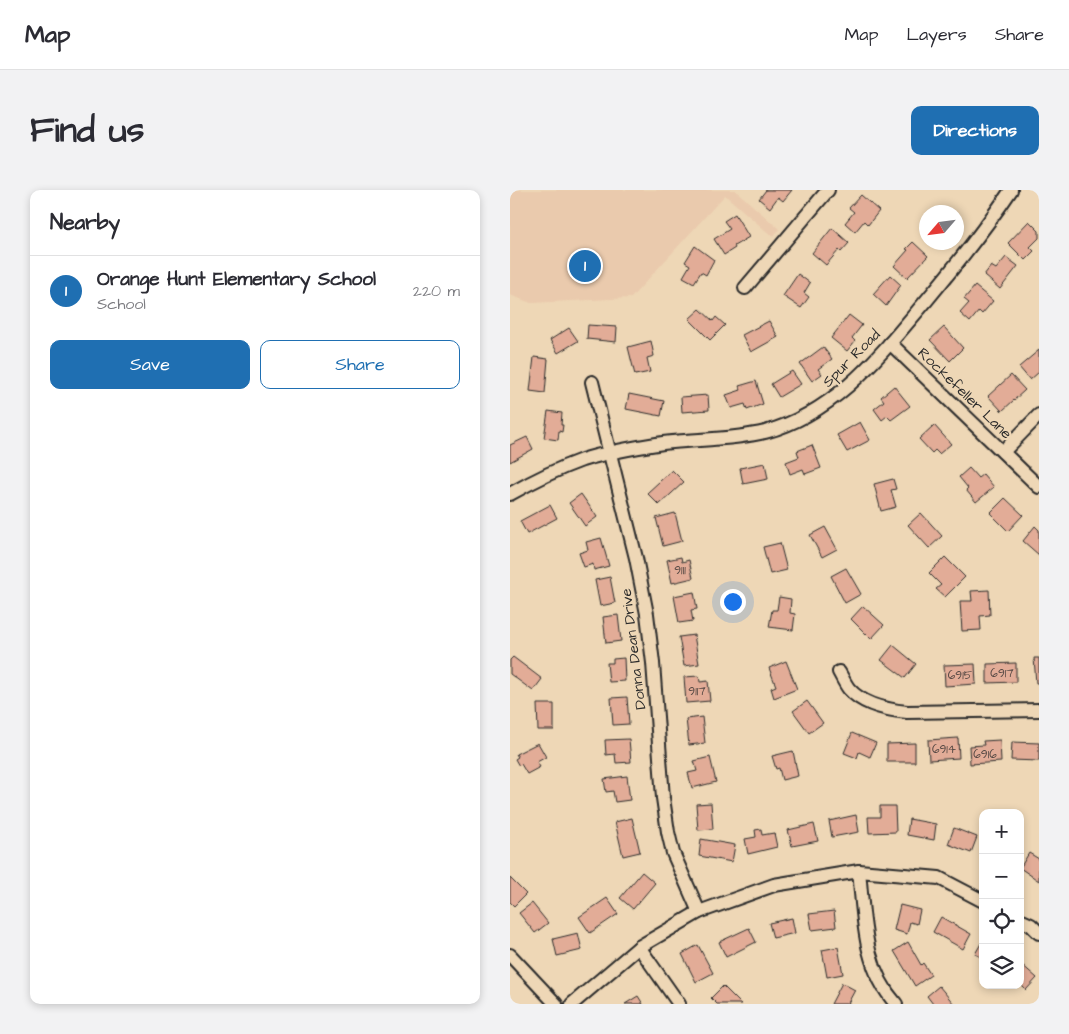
<!DOCTYPE html>
<html lang="en">
<head>
<meta charset="utf-8">
<style>
  :root { --surface:#fff; --page:#f2f2f3; --text:#2b2b33; --muted:#7c7c81; --line:#e1e1e2; --accent:#1f6fb2 }
  body { margin:0; font-family:"Architects Daughter",sans-serif; background:var(--page); color:var(--text) }
  .controls { position:absolute; right:15px; bottom:15px; display:grid; overflow:hidden; border-radius:10px; box-shadow:0 2px 8px #0003 }
  .controls button { width:45px; height:45px; display:grid; place-items:center; padding:0; border:0; border-bottom:1px solid var(--line); background:var(--surface); color:var(--text); font:25px sans-serif }
  .compass { position:absolute; left:409px; top:15px; width:45px; height:45px; border-radius:50%; background:var(--surface); box-shadow:0 2px 8px #0003; rotate:242deg }
  .you { position:absolute; left:222px; top:411px; width:18px; height:18px; margin:-12px; border:4px solid #fff; border-radius:50%; background:#1a73e8; box-shadow:0 0 0 8px #1a73e833 }
  .badge { display:grid; place-items:center; width:32px; height:32px; border-radius:50%; background:var(--accent); color:#fff; font-size:16px; font-weight:700 }
  .pin { position:absolute; translate:-50% -50%; border:2px solid #fff; box-shadow:0 1px 5px #0006 }
  .list { margin:0; padding:0; list-style:none }
  h2 { display:flex; justify-content:space-between; align-items:center; height:65px; margin:0; padding:0 20px; font-size:21px }
  h2 small { font-size:16px; font-weight:400; color:var(--muted) }
  .list li { display:grid; grid-template-columns:32px 1fr auto; gap:15px; align-items:center; box-sizing:border-box; height:70px; padding:0 20px; border-top:1px solid var(--line) }
  .list b { display:block; font-size:19px; white-space:nowrap }
  .list p { margin:0; font-size:16px; white-space:nowrap; color:var(--muted) }
  .list em { font-size:16px; font-style:normal; color:var(--muted) }
  .actions { display:flex; gap:10px; padding:15px 20px }
  .actions a { flex:1; padding:11px 0; border:1px solid var(--accent); border-radius:10px; text-align:center; font-size:18px; color:var(--accent) }
  .actions .main { background:var(--accent); color:#fff }
  .icon { flex:none; width:28px; height:28px; fill:none; stroke:currentColor; stroke-width:2; stroke-linecap:round; stroke-linejoin:round }
  .map { position:relative; flex:none; width:529px; height:814px; overflow:hidden; border-radius:10px }
  header { display:flex; align-items:center; gap:30px; box-sizing:border-box; height:70px; padding:0 25px; background:var(--surface); border-bottom:1px solid var(--line) }
  header strong { font-size:24px }
  nav { display:flex; gap:28px; margin-inline-start:auto; font-size:18px }
  .intro { display:flex; align-items:center; justify-content:space-between; box-sizing:border-box; height:120px; padding:0 30px }
  h1 { margin:0; font-size:35px }
  .button { padding:12px 22px; border-radius:10px; background:var(--accent); color:#fff; font-size:18px; font-weight:700 }
  main { display:flex; gap:30px; padding:0 30px }
  aside { flex:1; background:var(--surface); border-radius:10px; box-shadow:0 2px 8px #0003 }
  .map>svg:first-child { display:block }
</style>
</head>
<body>
<header>
<strong>Map</strong>
<nav><a>Map</a><a>Layers</a><a>Share</a></nav>
</header>
<div class="intro"><h1>Find us</h1><a class="button">Directions</a></div>
<main>
<aside>
<h2>Nearby<small></small></h2>
<ul class="list">
<li><span class="badge">1</span><div><b>Orange Hunt Elementary School</b><p>School</p></div><em>220 m</em></li>
</ul>
<div class="actions"><a class="main">Save</a><a>Share</a></div>
</aside>
<div class="map">
<svg width="529" height="814" viewBox="0 0 529 814">
  <rect width="100%" height="100%" fill="#eed7b6"/>
  <filter id="ink" filterUnits="userSpaceOnUse"><feTurbulence type="fractalNoise" baseFrequency=".02" numOctaves="2"/><feDisplacementMap in="SourceGraphic" scale="10" xChannelSelector="R" yChannelSelector="G"/><feConvolveMatrix kernelMatrix="1 2 1 2 8 2 1 2 1" color-interpolation-filters="sRGB"/></filter>
  <g filter="url(#ink)">
    <!-- built -->
    <path fill="#eacaad" d="M0 0H225L269 39 263 47 215 5 121 108 21 113 0 105Z"/>
    <!-- building -->
    <g fill="#e2ac97" stroke="#2b2b2b">
      <path d="M256 0H282L273 11 268 7 260 18 249 9Z"/>
      <path d="M351 5 369 21 358 35 354 31 345 42 335 33 344 22 339 18Z"/>
      <path d="M225 24 239 47 224 56 225 58 214 65 204 49 220 39 214 31Z"/>
      <path d="M519 31 529 41V48L520 57 524 61 515 70 498 53Z"/>
      <path d="M322 38 339 53 331 62 329 60 316 75 302 63Z"/>
      <path d="M403 52 418 66 397 88 384 76 398 60 396 59Z"/>
      <path d="M185 56 204 70 196 85 191 82 184 93 173 87 180 75 175 72Z"/>
      <path d="M496 67 508 76 490 99 474 85 481 76 486 79Z"/>
      <path d="M288 84 300 93 294 103 299 107 291 118 273 106Z"/>
      <path d="M380 85 391 95 376 116 363 104Z"/>
      <path d="M465 96 483 111 472 124 469 121 460 132 450 123 459 113 454 109Z"/>
      <path d="M190 119 203 131 206 127 215 135 200 150 179 129Z"/>
      <path d="M339 125 352 135 342 148 345 151 337 161 321 148Z"/>
      <path d="M259 131 268 147 241 162 232 145Z"/>
      <path d="M78 135 107 137 106 152 77 149Z"/>
      <path d="M434 137 453 158 440 171 420 150Z"/>
      <path d="M59 138 68 151 48 163 40 150Z"/>
      <path d="M141 151 144 166 137 168 140 182 125 185 118 157Z"/>
      <path d="M313 157 322 169 308 179 312 184 302 191 290 174Z"/>
      <path d="M529 160V182L520 190 509 177Z"/>
      <path d="M24 167 38 169 35 203 20 201Z"/>
      <path d="M282 181 291 194 269 207 261 194Z"/>
      <path d="M501 185 515 200 492 221 478 206Z"/>
      <path d="M246 191 253 214 237 220 235 214 221 218 216 205 231 200 229 196Z"/>
      <path d="M384 196 400 216 381 230 377 226 372 230 364 219 374 211 371 207Z"/>
      <path d="M119 204 154 211 151 226 116 219Z"/>
      <path d="M198 205 199 220 172 222 171 207Z"/>
      <path d="M38 221 52 223 51 235H53L52 242 49 241 48 250 34 248Z"/>
      <path d="M350 232 360 250 337 262 327 245Z"/>
      <path d="M424 235 441 254 429 264 425 260 422 263 409 249Z"/>
      <path d="M17 247 23 259 0 272V255Z"/>
      <path d="M302 255 311 278 295 284 293 279 280 284 276 272 289 267 287 261Z"/>
      <path d="M255 273 258 289 233 294 230 278Z"/>
      <path d="M459 278 468 288 473 284 484 297 466 312 456 300 458 298 449 287Z"/>
      <path d="M162 280 174 292 149 315 137 303Z"/>
      <path d="M383 289 386 299 381 300 386 317 371 321 364 294Z"/>
      <path d="M71 304 87 327 75 336 59 313Z"/>
      <path d="M495 308 513 325 498 341 480 323Z"/>
      <path d="M40 315 47 328 17 344 10 331Z"/>
      <path d="M165 323 172 351 153 356 146 328Z"/>
      <path d="M411 323 432 346 419 358 398 335Z"/>
      <path d="M525 336 529 340V365L513 351Z"/>
      <path d="M315 337 327 359 312 367 300 345Z"/>
      <path d="M91 348 99 376 84 380 83 374 74 377 69 363 78 360 76 352Z"/>
      <path d="M270 353 277 380 260 384 253 357Z"/>
      <path d="M171 367 172 372 179 370 183 388 162 393 157 370Z"/>
      <path d="M435 367 455 387 435 407 426 399 431 395 419 383Z"/>
      <path d="M336 378 351 404 335 413 321 386Z"/>
      <path d="M100 387 105 413 90 416 85 390Z"/>
      <path d="M479 400 480 425 470 426 471 440 452 441 450 411H462L461 401Z"/>
      <path d="M184 402 187 419 181 420 183 431 169 433 164 406Z"/>
      <path d="M269 407 281 409 280 423 285 424 283 440 259 437 262 420H267Z"/>
      <path d="M353 416 374 435 361 449 341 429Z"/>
      <path d="M108 425 111 451 96 453 93 427Z"/>
      <path d="M184 445 189 474 174 476 169 447Z"/>
      <path d="M383 455 406 474 395 488 371 470Z"/>
      <path d="M3 467 32 489 23 501 0 484V470Z"/>
      <path d="M114 468 115 491 99 492 97 473H103V469Z"/>
      <path d="M524 468H529V493H526Z"/>
      <path d="M276 471 287 499 264 508 261 498 266 496 259 478Z"/>
      <path d="M506 473V492L477 493V474Z"/>
      <path d="M465 474 466 494 435 496 434 475Z"/>
      <path d="M189 486 190 492 198 491 200 511 176 513 174 487Z"/>
      <path d="M117 507 119 534 103 535 101 508Z"/>
      <path d="M297 511 313 533 299 543 283 521Z"/>
      <path d="M27 514H44V540H28Z"/>
      <path d="M192 527 195 553 179 555 176 529Z"/>
      <path d="M342 543 366 553 360 567 349 562 347 568 334 563Z"/>
      <path d="M448 548 449 568 419 570 418 550Z"/>
      <path d="M119 549 121 572 106 573 105 564 96 565 95 550Z"/>
      <path d="M490 550 491 572 460 574 459 556 474 555 473 551Z"/>
      <path d="M502 552 529 553V571L501 570Z"/>
      <path d="M28 553 36 567 27 572 30 577 17 584 11 574 9 576 5 569 8 567 6 564Z"/>
      <path d="M405 553V572H377V554Z"/>
      <path d="M283 561 288 586 272 590 269 578 266 579 262 566Z"/>
      <path d="M200 567 206 592 182 598 178 583 187 581 184 571Z"/>
      <path d="M117 586 120 610 105 612 103 601 96 602 94 589Z"/>
      <path d="M201 613 203 639 188 640 186 614Z"/>
      <path d="M370 616H385L386 642 359 643 358 627H370Z"/>
      <path d="M346 625 349 642 322 647 319 631Z"/>
      <path d="M122 628 130 662 113 666 105 632Z"/>
      <path d="M399 629 426 634 424 650 397 645Z"/>
      <path d="M304 634 308 651 282 656 278 640Z"/>
      <path d="M444 638 467 647 461 663 438 654Z"/>
      <path d="M251 639 252 645 264 643 267 657 238 664 235 649 246 647 245 640Z"/>
      <path d="M191 649 225 655 222 672 189 666Z"/>
      <path d="M519 663 529 669V691L510 678Z"/>
      <path d="M132 682 145 693 123 719 110 708Z"/>
      <path d="M0 688 16 704 4 716 0 712Z"/>
      <path d="M97 708 108 724 80 743 69 727Z"/>
      <path d="M22 713 38 733 25 743 9 723Z"/>
      <path d="M390 715 410 720 407 734 400 732 397 744 384 740Z"/>
      <path d="M324 721 326 737 302 740 299 724Z"/>
      <path d="M431 727 461 744 453 759 423 742Z"/>
      <path d="M282 728 285 743 263 748 259 733Z"/>
      <path d="M239 738 246 752 216 767 209 752Z"/>
      <path d="M68 743 72 760 47 766 43 749Z"/>
      <path d="M473 750V768L465 764Z"/>
      <path d="M398 752 411 775 413 773 421 785 405 796 384 761Z"/>
      <path d="M188 755 203 783 186 792 172 764Z"/>
      <path d="M328 757 333 784 317 787 312 760Z"/>
      <path d="M510 773 527 788 516 800 510 794Z"/>
      <path d="M332 793 345 800 338 813 340 814H321Z"/>
      <path d="M213 796 231 814H207L201 808Z"/>
      <path d="M429 796 444 814H423L417 806Z"/>
      <path d="M128 806 133 814H115Z"/>
    </g>
    <g fill="none" stroke-linecap="round" stroke-linejoin="round">
      <!-- minor casing -->
      <g stroke="#2b2b2b" stroke-width="16">
        <g id="minor">
          <path d="M235 98 318 0"/>
          <path d="M380 153 529 297"/>
          <path d="M82 192 126 368 137 424 143 473 153 608 158 642 163 663 189 722"/>
          <path d="M493 262 529 225"/>
          <path d="M0 304C23 291 47 279 72 270 98 262 127 257 153 253 187 249 222 250 255 242 326 223 370 165 416 111 446 75 475 39 501 0"/>
          <path d="M329 482C332 487 335 494 339 499 353 515 377 520 397 522L529 520"/>
          <path d="M349 681C354 728 353 777 386 814"/>
          <path d="M510 730 521 735 529 743"/>
          <path d="M129 757 169 814"/>
          <path d="M0 765 46 814"/>
          <path d="M62 814 129 757 189 722 264 695 349 681 429 688 473 711"/>
        </g>
      </g>
      <!-- minor -->
      <use href="#minor" stroke="#eed7b6" stroke-width="12"/>
    </g>
  </g>
  <g text-anchor="middle" stroke-width="4.5" stroke-linejoin="round" paint-order="stroke">
    <!-- number labels -->
    <g font-size="12" fill="#594b46">
      <text x="170" y="384">9111</text>
      <text x="492" y="487">6917</text>
      <text x="450" y="489">6915</text>
      <text x="187" y="505">9117</text>
      <text x="434" y="563">6914</text>
      <text x="475" y="568">6916</text>
    </g>
    <!-- street labels -->
    <g font-size="15" fill="#2b2b2b" stroke="#eed7b6">
      <text transform="translate(341 168) rotate(-45)" y="5">Spur Road</text>
      <text transform="translate(455 203) rotate(44)" y="5">Rockefeller Lane</text>
      <text transform="translate(123 459) rotate(-97)" y="5">Donna Dean Drive</text>
    </g>
  </g>
</svg>
<div class="controls">
<button>+</button>
<button>−</button>
<button><svg class="icon" aria-label="locate" viewBox="0 0 24 24"><circle cx="12" cy="12" r="6"/><path d="M12 2v4M12 18v4M2 12h4M18 12h4"/></svg></button>
<button><svg class="icon" aria-label="layers" viewBox="0 0 24 24"><path d="M12 4l9 5-9 5-9-5zM3 14l9 5 9-5"/></svg></button>
</div>
<svg class="compass" viewBox="-18 -18 36 36"><path d="M0-13l5 13h-10z" fill="#e53935"/><path d="M0 13l5-13h-10z" fill="#7c7c81"/></svg>
<div class="you"></div>
<div class="pin badge" style="left:75px;top:76px">1</div>
</div>
</main>
</body>
</html>
